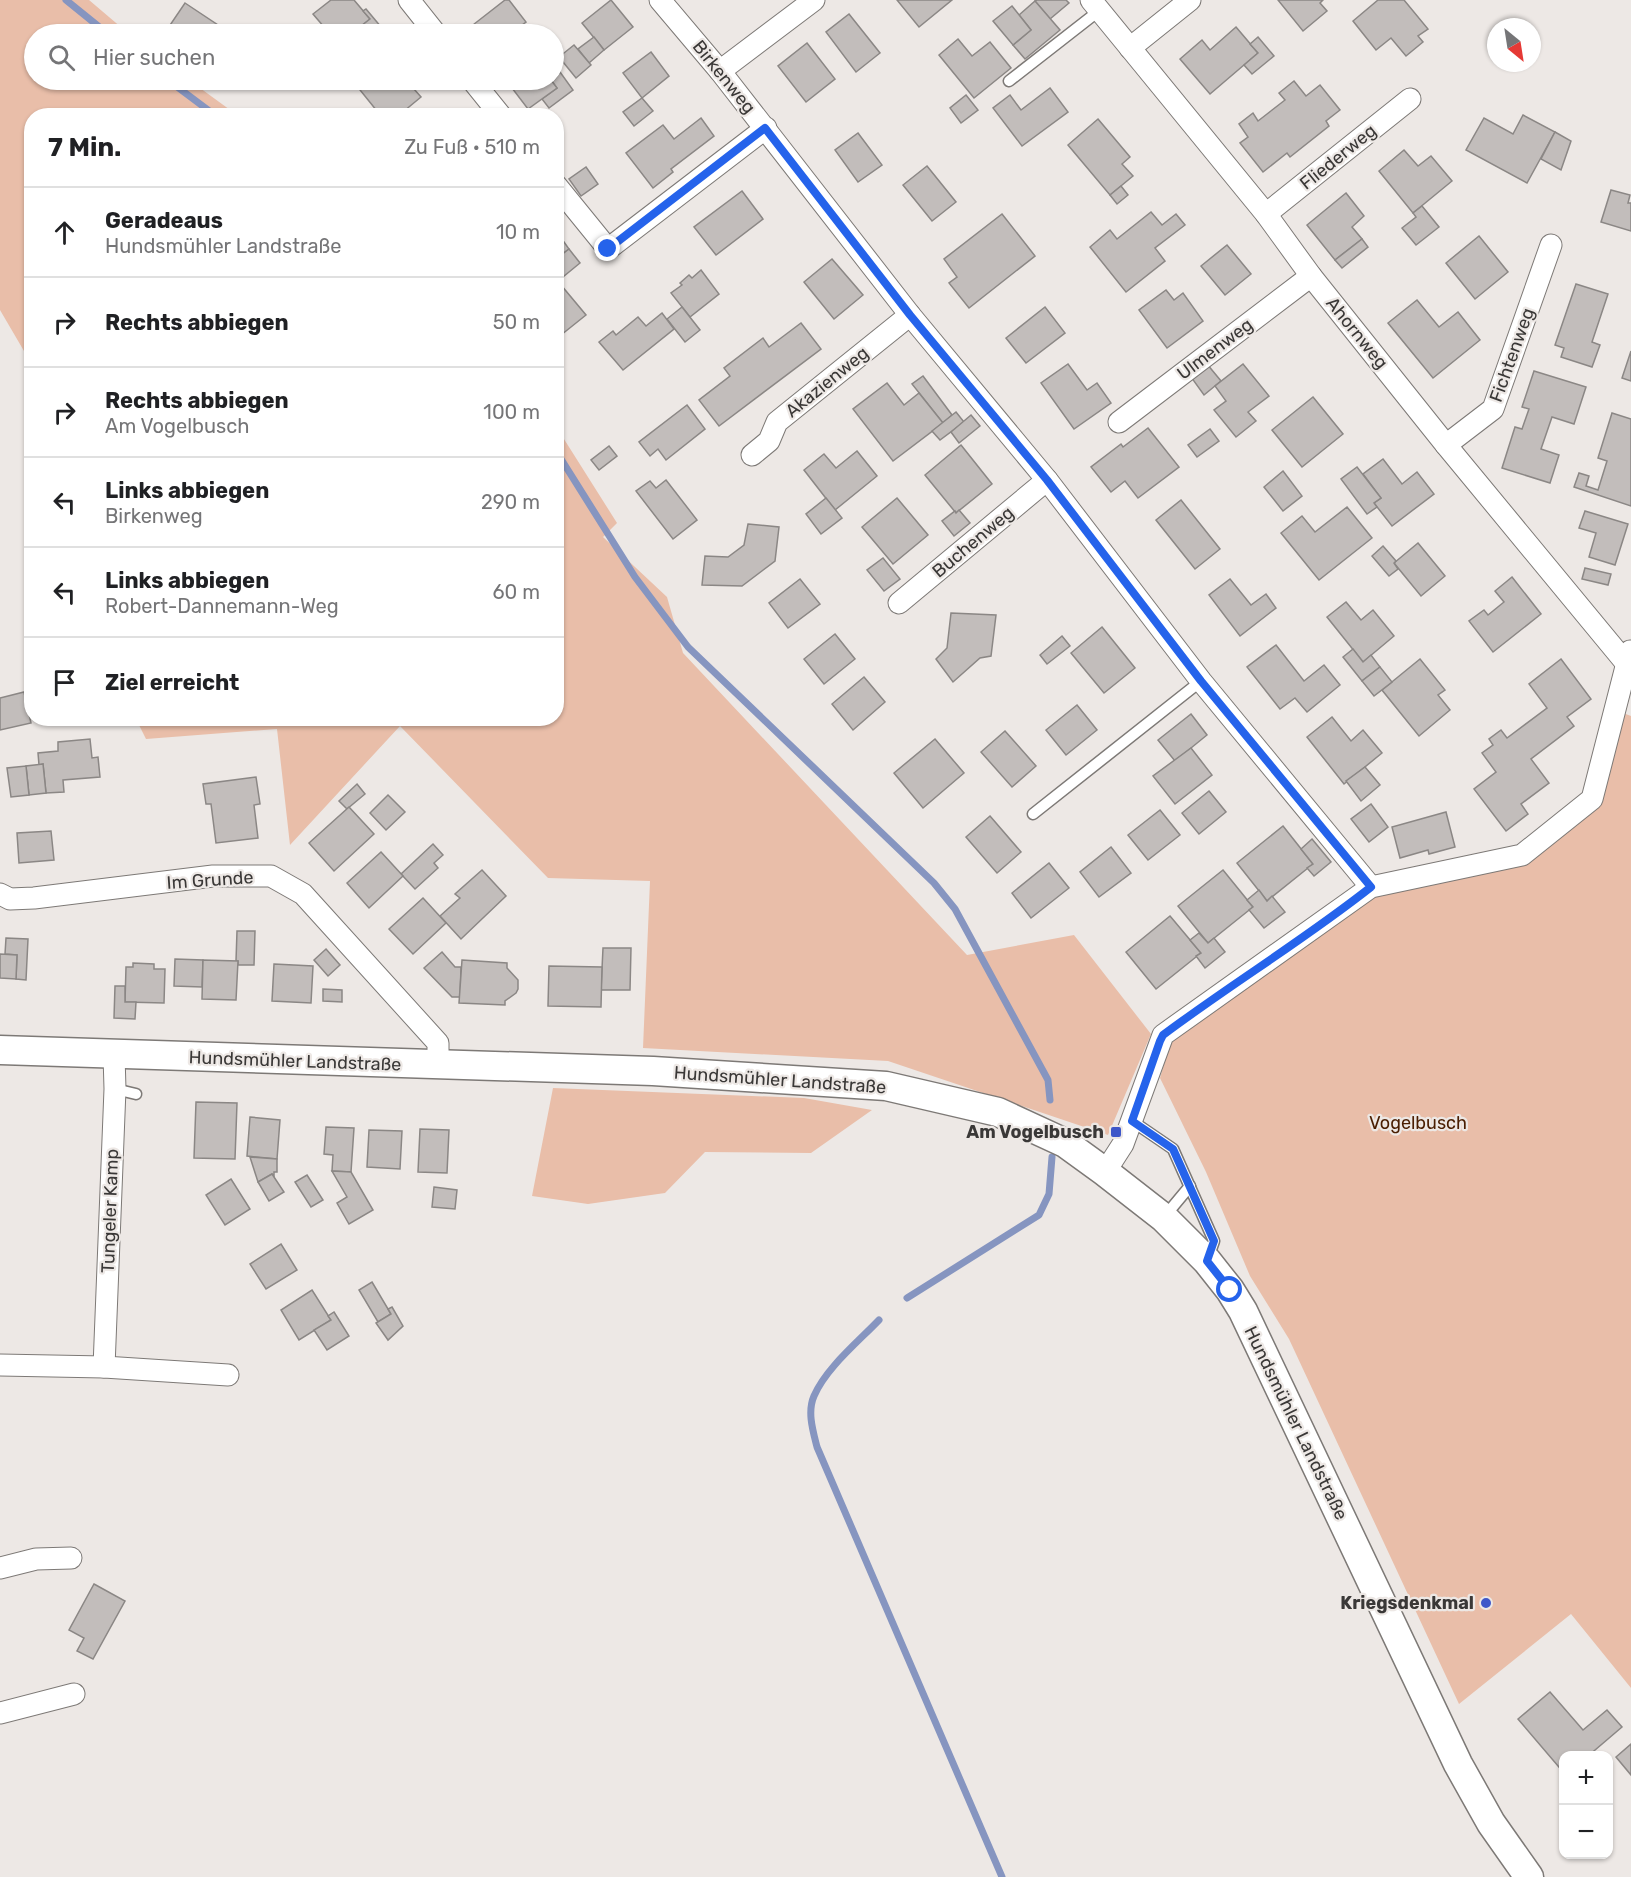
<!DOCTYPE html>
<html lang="de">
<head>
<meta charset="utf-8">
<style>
  :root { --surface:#fff; --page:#f6f6f6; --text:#202124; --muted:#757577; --line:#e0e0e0 }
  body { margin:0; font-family:Rubik,sans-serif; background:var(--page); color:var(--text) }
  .controls { position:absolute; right:18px; bottom:18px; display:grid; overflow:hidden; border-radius:12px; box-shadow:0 2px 4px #0004 }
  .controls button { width:54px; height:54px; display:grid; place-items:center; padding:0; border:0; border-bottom:2px solid var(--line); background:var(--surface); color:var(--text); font:30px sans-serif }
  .compass { position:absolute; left:1487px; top:18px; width:54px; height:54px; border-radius:50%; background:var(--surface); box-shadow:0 2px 4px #0004; rotate:150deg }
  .stop { position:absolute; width:18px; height:18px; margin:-14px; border:4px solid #2563eb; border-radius:50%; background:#fff }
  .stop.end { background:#2563eb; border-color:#fff; box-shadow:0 2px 6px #0008 }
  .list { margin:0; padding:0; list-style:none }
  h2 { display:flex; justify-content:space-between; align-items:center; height:78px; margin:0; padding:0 24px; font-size:26px }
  h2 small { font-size:20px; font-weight:400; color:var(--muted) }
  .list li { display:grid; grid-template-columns:39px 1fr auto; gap:18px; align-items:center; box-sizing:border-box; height:90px; padding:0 24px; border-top:2px solid var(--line) }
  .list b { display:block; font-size:22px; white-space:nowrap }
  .list p { margin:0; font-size:20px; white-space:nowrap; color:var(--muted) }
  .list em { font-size:20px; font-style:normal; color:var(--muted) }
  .icon { flex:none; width:33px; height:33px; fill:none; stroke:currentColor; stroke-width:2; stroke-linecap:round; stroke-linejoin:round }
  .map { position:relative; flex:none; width:1631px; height:1877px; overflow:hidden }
  .search { position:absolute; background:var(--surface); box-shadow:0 2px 4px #0004; left:24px; top:24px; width:540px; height:66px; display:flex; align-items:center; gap:15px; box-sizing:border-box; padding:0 21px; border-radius:33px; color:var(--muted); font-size:22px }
  .panel { position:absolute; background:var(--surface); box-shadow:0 2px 4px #0004; left:24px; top:108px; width:540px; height:618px; border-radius:24px }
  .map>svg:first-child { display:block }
</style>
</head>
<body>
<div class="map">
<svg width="1631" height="1877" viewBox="0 0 1631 1877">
  <rect width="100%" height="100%" fill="#ede8e5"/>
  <!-- green -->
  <g fill="#e9bea9">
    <path d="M0 0H89L129 34H34V80H189L237 115 32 116 31 363 0 310Z"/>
    <path d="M557 428 617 523 603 537 667 597 683 653 967 955 1074 935 1151 1034 1108 1135 888 1061 643 1048 650 881 548 878 400 726 290 845 277 729 146 739 136 719 556 718Z"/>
    <path d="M1623 713 1631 716V1688L1571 1614 1459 1704 1289 1339 1250 1276 1206 1172 1160 1078 1171 1040 1362 896 1524 860 1595 806Z"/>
    <path d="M553 1088 804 1098 872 1110 811 1153 705 1152 665 1193 588 1204 532 1196Z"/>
  </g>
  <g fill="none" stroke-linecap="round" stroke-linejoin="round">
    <!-- stream -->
    <g stroke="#8695c0" stroke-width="7">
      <path d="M66 0 108 34"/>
      <path d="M168 80 216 116"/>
      <path d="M556 451 635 577 688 647 934 883 955 909 1048 1080 1050 1100"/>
      <path d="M907 1298 1039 1215 1049 1194 1052 1157"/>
      <path d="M879 1320C858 1342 826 1368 814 1396 807 1412 813 1431 817 1447L1002 1877"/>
    </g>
  </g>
  <!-- building -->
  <g fill="#c2bdbb" stroke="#8b8785" stroke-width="1.5">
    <path d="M331 0H354L370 19 351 34H330L313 14Z"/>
    <path d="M505 0H509L526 22 510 34H474L469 28Z"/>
    <path d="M611 0 633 27 604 50 582 23Z"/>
    <path d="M897 0H952L919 27Z"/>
    <path d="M1037 0H1066L1069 3 1050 19 1035 1Z"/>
    <path d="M1278 0H1323L1320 3 1327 11 1303 31Z"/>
    <path d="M1378 0H1404L1428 29 1418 36 1423 42 1406 56 1391 38 1376 50 1353 21Z"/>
    <path d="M1035 1 1060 30 1025 59 1013 45 1031 30 1019 15Z"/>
    <path d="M185 3 227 31 225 34H164Z"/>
    <path d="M1012 6 1031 30 1013 45 993 21Z"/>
    <path d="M366 9 387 34H351L370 19 363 11Z"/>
    <path d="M849 14 880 53 856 72 826 32Z"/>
    <path d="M1236 27 1258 53 1210 94 1180 59 1202 40 1210 50Z"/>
    <path d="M594 37 604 50 589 63 578 49Z"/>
    <path d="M1258 37 1274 56 1252 74 1244 65 1258 53 1250 44Z"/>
    <path d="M958 39 972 56 990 42 1011 68 974 98 939 55Z"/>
    <path d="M807 43 835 79 806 102 778 66Z"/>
    <path d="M574 45 591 65 576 78 559 57Z"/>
    <path d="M651 52 669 76 642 98 623 73Z"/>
    <path d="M560 72 573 90 549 108 542 99 557 88 551 80H554Z"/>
    <path d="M352 80H406L421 97 398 116H381Z"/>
    <path d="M506 80H551L557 88 528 109Z"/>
    <path d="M1294 81 1306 96 1320 85 1340 110 1326 121 1329 126 1290 157 1287 153 1263 172 1240 143 1248 137 1239 124 1253 113 1258 121 1285 100 1279 93Z"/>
    <path d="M1050 88 1068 112 1022 146 993 108 1010 95 1021 110Z"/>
    <path d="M966 95 978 110 961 123 950 108Z"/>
    <path d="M642 98 653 111 634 126 623 112Z"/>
    <path d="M1523 115 1555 132 1527 183 1466 150 1484 118 1513 134Z"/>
    <path d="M701 118 714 136 671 169 673 172 653 188 626 153 663 125 674 139Z"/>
    <path d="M1098 119 1130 157 1122 164 1133 176 1110 195 1068 145Z"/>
    <path d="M1555 132 1571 141 1561 170 1541 159Z"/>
    <path d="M858 133 882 165 858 182 835 150Z"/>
    <path d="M1404 150 1418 166 1431 156 1452 181 1413 213 1379 171Z"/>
    <path d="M927 166 956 202 932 221 903 185Z"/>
    <path d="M586 167 598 184 581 196 569 179Z"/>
    <path d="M1121 186 1128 195 1117 204 1110 195Z"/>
    <path d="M1611 190 1630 195 1628 203H1631V231L1601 222Z"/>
    <path d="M742 191 763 219 716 255 694 227Z"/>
    <path d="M1346 193 1364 216 1352 227 1362 239 1335 260 1307 225Z"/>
    <path d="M1422 206 1439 227 1416 245 1402 228 1416 217 1413 213Z"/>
    <path d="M1151 212 1162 225 1176 214 1185 225 1155 248 1165 261 1126 292 1090 247 1110 230 1117 239Z"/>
    <path d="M1002 214 1035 256 969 308 949 283 957 277 944 259Z"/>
    <path d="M1479 236 1508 272 1475 299 1446 263Z"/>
    <path d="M1362 239 1368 247 1342 268 1335 260Z"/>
    <path d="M564 242 569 249 556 259V248Z"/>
    <path d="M1227 245 1251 274 1225 295 1201 266Z"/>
    <path d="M569 249 580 263 558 281 556 259Z"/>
    <path d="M832 259 863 295 834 319 804 282Z"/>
    <path d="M701 270 719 294 690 317 671 293 682 285 680 283 689 275 692 278Z"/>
    <path d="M556 279 586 315 556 339Z"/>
    <path d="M1576 284 1608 294 1592 342 1600 345 1592 367 1561 357 1564 348 1555 345Z"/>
    <path d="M1166 290 1174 300 1183 293 1203 321 1167 348 1139 310Z"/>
    <path d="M1417 300 1439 327 1458 312 1480 340 1433 378 1388 323Z"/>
    <path d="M682 307 700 330 685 342 667 319Z"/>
    <path d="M1045 307 1065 333 1026 363 1006 338Z"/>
    <path d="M662 313 674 329 623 370 599 342 613 331 616 335 638 317 646 326Z"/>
    <path d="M801 323 821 349 719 426 699 400 730 376 724 368 763 338 769 347Z"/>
    <path d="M1631 351V381L1622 378Z"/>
    <path d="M1068 364 1087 390 1097 383 1111 403 1074 429 1041 383Z"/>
    <path d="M1207 364 1221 381 1204 395 1191 377Z"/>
    <path d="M1243 364 1269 396 1248 412 1256 421 1236 437 1214 410 1226 401 1215 386Z"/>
    <path d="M1534 371 1586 387 1574 424 1552 417 1541 449 1559 455 1550 483 1502 468 1515 427 1522 429 1529 409 1522 407Z"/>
    <path d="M923 376 952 415 943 423 912 384Z"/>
    <path d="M887 383 904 405 919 393 943 423 893 461 853 409Z"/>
    <path d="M1313 397 1343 434 1302 467 1272 430Z"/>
    <path d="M687 405 705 429 666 460 658 449 650 456 639 442Z"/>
    <path d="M956 412 964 422 940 440 932 431Z"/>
    <path d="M1612 413 1631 419V506L1574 487 1579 473 1589 476 1586 486 1598 490 1607 461 1598 458Z"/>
    <path d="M971 415 980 426 959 443 951 432Z"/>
    <path d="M1148 428 1179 467 1138 498 1125 481 1111 492 1091 467 1121 444 1123 447Z"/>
    <path d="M1210 429 1219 441 1197 457 1188 445Z"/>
    <path d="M961 445 992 484 956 513 925 475Z"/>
    <path d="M609 446 617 456 599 470 591 460Z"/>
    <path d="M857 451 877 476 835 510 804 470 824 454 836 468Z"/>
    <path d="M1383 459 1402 484 1417 472 1434 494 1392 526 1374 503 1381 498 1363 474Z"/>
    <path d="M1357 467 1381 498 1374 503 1377 507 1367 514 1341 479Z"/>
    <path d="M1283 471 1302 496 1283 511 1264 487Z"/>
    <path d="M666 480 697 520 673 539 636 491 650 481 656 488Z"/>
    <path d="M826 498 842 518 821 534 806 514Z"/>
    <path d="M897 498 928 535 893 564 862 527Z"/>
    <path d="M1181 500 1220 549 1195 569 1156 520Z"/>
    <path d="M1347 507 1372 538 1319 580 1281 533 1302 516 1315 532Z"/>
    <path d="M959 510 970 523 954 536 942 521 955 511 956 513Z"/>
    <path d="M1585 511 1628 524 1615 565 1589 557 1596 533 1579 528Z"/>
    <path d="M748 524 779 527 775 561 742 586 702 585 705 556 728 557 744 545Z"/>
    <path d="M1418 543 1445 576 1421 596 1394 563Z"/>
    <path d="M1383 546 1396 561 1394 563 1398 569 1389 576 1372 556Z"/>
    <path d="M883 558 900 579 884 591 867 570Z"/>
    <path d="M1585 568 1611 574 1608 585 1582 579Z"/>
    <path d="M1512 577 1541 614 1493 652 1469 621 1484 610 1488 615 1504 602 1495 591Z"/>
    <path d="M800 579 820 604 788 628 769 603Z"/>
    <path d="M1230 579 1251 605 1266 594 1276 608 1240 636 1209 595Z"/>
    <path d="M1346 602 1361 620 1373 610 1394 636 1363 662 1327 617Z"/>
    <path d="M951 613 996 615 991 656 980 658 953 682 936 659 947 648Z"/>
    <path d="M1102 627 1135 668 1104 693 1071 653Z"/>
    <path d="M835 634 855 659 824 684 804 659Z"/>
    <path d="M1062 636 1070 646 1047 664 1040 655Z"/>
    <path d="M1276 645 1304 681 1324 665 1340 685 1307 712 1295 698 1280 709 1247 667Z"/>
    <path d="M1353 649 1363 662 1371 655 1380 667 1362 681 1343 657Z"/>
    <path d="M1420 659 1445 690 1438 695 1450 710 1419 736 1382 690Z"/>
    <path d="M1561 659 1591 699 1567 717 1574 726 1531 759 1549 783 1521 804 1528 814 1506 831 1474 789 1496 772 1482 753 1493 745 1489 739 1501 730 1507 738 1547 708 1529 684Z"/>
    <path d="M1380 667 1392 682 1374 696 1362 681Z"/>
    <path d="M864 677 885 702 853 730 832 704Z"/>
    <path d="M24 692 31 723 0 730V698Z"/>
    <path d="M1077 705 1097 730 1066 755 1046 730Z"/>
    <path d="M1191 714 1207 735 1175 761 1158 740Z"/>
    <path d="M1332 717 1351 741 1363 730 1382 753 1344 784 1307 737Z"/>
    <path d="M1005 731 1036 766 1012 787 981 752Z"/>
    <path d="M90 739 92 758 98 757 100 777 63 780 64 792 46 793 43 764 39 765 38 753 58 751V742Z"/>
    <path d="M935 739 964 773 923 808 894 773Z"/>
    <path d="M1191 748 1212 775 1175 804 1153 776Z"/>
    <path d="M43 764 46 793 29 795 26 766Z"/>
    <path d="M26 766 29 795 11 797 7 768Z"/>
    <path d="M1365 767 1380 785 1361 801 1346 781Z"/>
    <path d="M256 777 260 804 254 805 258 838 216 843 211 804H206L203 784Z"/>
    <path d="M357 784 365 794 347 809 339 801Z"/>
    <path d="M1209 791 1226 812 1199 834 1182 813Z"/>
    <path d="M388 795 405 812 386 830 370 813Z"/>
    <path d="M1371 804 1388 827 1369 842 1351 819Z"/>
    <path d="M349 807 374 834 334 871 309 843Z"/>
    <path d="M1160 810 1180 835 1148 860 1128 835Z"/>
    <path d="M1446 812 1455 847 1429 854 1428 850 1400 858 1392 827Z"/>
    <path d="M990 816 1021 852 997 873 966 837Z"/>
    <path d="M1283 826 1313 864 1267 901 1237 863Z"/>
    <path d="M51 831 54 860 19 863 17 833Z"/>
    <path d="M1312 839 1331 862 1314 876 1307 868 1313 864 1301 849Z"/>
    <path d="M433 844 443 855 434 863 438 868 415 889 401 874Z"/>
    <path d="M1111 847 1131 873 1099 897 1080 872Z"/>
    <path d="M381 852 403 876 369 908 347 883Z"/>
    <path d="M1049 863 1069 888 1031 918 1012 893Z"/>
    <path d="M482 870 506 896 461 939 440 916 460 898 455 894Z"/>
    <path d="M1223 870 1253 907 1208 943 1178 906Z"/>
    <path d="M1259 890 1267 901 1272 896 1285 912 1264 928 1249 910 1253 907 1247 900Z"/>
    <path d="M423 898 446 923 413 954 389 929Z"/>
    <path d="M1170 916 1201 953 1156 989 1126 952Z"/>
    <path d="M237 931H255L254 965H238V961H236Z"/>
    <path d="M1199 933 1208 943 1214 938 1225 952 1205 968 1196 956 1201 953 1190 940Z"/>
    <path d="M6 938 28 939 26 980 16 979 17 955 5 954Z"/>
    <path d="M603 948H631L630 990H601Z"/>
    <path d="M326 949 340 965 328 976 314 960Z"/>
    <path d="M442 952 455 967H461L460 997H452L424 968Z"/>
    <path d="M0 954 17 955 16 979 0 978Z"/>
    <path d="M175 959 203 960 202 987 174 986Z"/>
    <path d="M203 960 238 961 236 1000 202 999Z"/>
    <path d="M462 960 507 963V968L518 980V989L516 993 505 1001V1005L459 1003Z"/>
    <path d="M133 963 154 964V969H165L164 1003 125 1002 126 967H133Z"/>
    <path d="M274 964 313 966 311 1003 272 1001Z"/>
    <path d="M549 966 602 967 601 1007 548 1006Z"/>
    <path d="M115 986H125V1002H136L135 1019 114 1018Z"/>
    <path d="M323 989 342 990V1002L323 1001Z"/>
    <path d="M196 1102 237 1103 235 1159 194 1158Z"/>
    <path d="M250 1117 280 1120 277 1159 247 1156Z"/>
    <path d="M326 1127 354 1128 351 1172 332 1171 333 1155 324 1154Z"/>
    <path d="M420 1129 449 1130 447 1173 418 1172Z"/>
    <path d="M369 1130 402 1131 400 1169 367 1167Z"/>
    <path d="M250 1157 277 1159V1172H274V1176L272 1174 258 1182Z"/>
    <path d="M332 1171 351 1172 373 1210 349 1224 337 1203 347 1197Z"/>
    <path d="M272 1174 284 1192 269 1201 258 1182Z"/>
    <path d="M307 1175 323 1200 311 1207 295 1182Z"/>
    <path d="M231 1179 250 1209 225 1225 206 1195Z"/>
    <path d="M434 1187 457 1190 455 1209 432 1207Z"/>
    <path d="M281 1244 297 1270 266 1289 250 1264Z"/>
    <path d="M372 1282 391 1314 378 1322 359 1290Z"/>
    <path d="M312 1290 331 1320 299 1340 281 1310Z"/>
    <path d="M392 1307 403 1326 388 1340 376 1323 391 1314 388 1309Z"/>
    <path d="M334 1312 349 1336 327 1350 314 1330 331 1320 328 1316Z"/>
    <path d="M94 1584 125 1601 93 1659 77 1651 84 1638 69 1630Z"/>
    <path d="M1550 1692 1583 1730 1607 1710 1622 1727 1588 1756H1564V1773L1518 1719Z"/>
    <path d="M1631 1744V1775L1616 1757Z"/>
  </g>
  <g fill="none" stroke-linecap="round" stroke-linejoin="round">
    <!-- lane casing -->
    <g stroke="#7d7976" stroke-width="13">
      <g id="lane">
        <path d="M1009 81 1100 10"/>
        <path d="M1033 814 1201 681"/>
        <path d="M115 1089 136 1094"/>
        <path d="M1132 1121 1173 1149 1214 1241 1208 1258"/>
        <path d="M1165 1216 1190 1186"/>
      </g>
    </g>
    <!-- street casing -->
    <g stroke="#7d7976" stroke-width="23">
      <g id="street">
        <path d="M409 0 436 34"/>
        <path d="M660 0 720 71 910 315 1047 480 1201 681 1371 887"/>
        <path d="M1091 0 1266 214 1311 276 1446 445 1626 663"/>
        <path d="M1130 48 1190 0"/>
        <path d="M720 71 814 0"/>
        <path d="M472 80 501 116"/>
        <path d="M556 185 608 249 766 128"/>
        <path d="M1266 214 1410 99"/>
        <path d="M1119 422 1311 276"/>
        <path d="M1446 445 1493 409 1551 245"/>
        <path d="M752 455 769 441 777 422 910 315"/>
        <path d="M899 603 1047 480"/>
        <path d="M0 894 10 899 34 898 213 876H271L303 894 438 1043V1065"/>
        <path d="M1105 1172 1123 1144 1163 1035 1371 887 1522 855 1592 799 1630 651"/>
        <path d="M0 1365 104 1367 115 1089 114 1055"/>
        <path d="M104 1367 228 1375"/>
        <path d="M0 1568 36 1559 71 1558"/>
        <path d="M0 1713 74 1694"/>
      </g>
    </g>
    <!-- secondary casing -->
    <g stroke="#7d7976" stroke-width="31">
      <path id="secondary" d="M0 1050 653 1071 886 1086 998 1112 1065 1143 1105 1172 1164 1218 1207 1261 1230 1290 1243 1311 1458 1764 1491 1823 1529 1877"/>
    </g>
    <!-- lane -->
    <use href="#lane" stroke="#fff" stroke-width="10"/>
    <!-- street -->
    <use href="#street" stroke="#fff" stroke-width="21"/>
    <!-- secondary -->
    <use href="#secondary" stroke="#fff" stroke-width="28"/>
  </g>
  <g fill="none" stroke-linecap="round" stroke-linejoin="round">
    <!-- route -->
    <path stroke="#2563eb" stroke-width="8" d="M608 249 765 128 910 315 1047 480 1201 681 1371 887C1304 940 1231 984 1163 1035L1160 1041 1132 1121 1173 1149 1214 1241 1207 1261 1230 1290"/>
  </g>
  <!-- markers -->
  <g fill="#3e57c9" stroke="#ede8e5" stroke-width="2">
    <rect x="1110" y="1126" width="12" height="12" rx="3"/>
    <circle cx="1486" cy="1603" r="6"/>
  </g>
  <g text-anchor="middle" stroke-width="4.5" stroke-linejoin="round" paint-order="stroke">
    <!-- street labels -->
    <g font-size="18" fill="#3a3837" stroke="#ede8e5">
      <text transform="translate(724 77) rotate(51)" y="6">Birkenweg</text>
      <text transform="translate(1338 157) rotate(-39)" y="6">Fliederweg</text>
      <text transform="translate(1357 333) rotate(51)" y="6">Ahornweg</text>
      <text transform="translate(1215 349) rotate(-37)" y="6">Ulmenweg</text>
      <text transform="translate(1512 355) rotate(-70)" y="6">Fichtenweg</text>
      <text transform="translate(827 382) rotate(-39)" y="6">Akazienweg</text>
      <text transform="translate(973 542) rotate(-40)" y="6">Buchenweg</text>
      <text transform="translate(210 880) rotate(-4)" y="6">Im Grunde</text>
      <text transform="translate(295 1061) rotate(2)" y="6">Hundsmühler Landstraße</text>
      <text transform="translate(780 1080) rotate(4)" y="6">Hundsmühler Landstraße</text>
      <text transform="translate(110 1211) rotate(-88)" y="6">Tungeler Kamp</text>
      <text transform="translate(1296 1423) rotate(64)" y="6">Hundsmühler Landstraße</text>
    </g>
    <!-- park labels -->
    <g font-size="18" fill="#4a1e02" stroke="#ede8e5">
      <text x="1418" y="1129">Vogelbusch</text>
    </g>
    <!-- poi labels -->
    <g font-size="18" font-weight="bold" fill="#3a3837" stroke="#ede8e5" text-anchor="end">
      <text x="1104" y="1138">Am Vogelbusch</text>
      <text x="1474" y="1609">Kriegsdenkmal</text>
    </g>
  </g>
</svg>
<div class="controls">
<button>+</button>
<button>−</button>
</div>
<svg class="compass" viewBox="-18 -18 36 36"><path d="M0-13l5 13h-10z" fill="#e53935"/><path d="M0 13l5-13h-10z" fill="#757577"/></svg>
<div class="stop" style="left:1230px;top:1290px"></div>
<div class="stop end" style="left:608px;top:249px"></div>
<div class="search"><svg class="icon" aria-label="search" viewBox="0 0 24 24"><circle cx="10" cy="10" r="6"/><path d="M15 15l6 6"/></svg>Hier suchen</div>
<section class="panel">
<h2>7 Min.<small>Zu Fuß · 510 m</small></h2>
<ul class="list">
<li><svg class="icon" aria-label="ahead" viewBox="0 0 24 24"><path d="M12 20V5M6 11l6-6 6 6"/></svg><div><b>Geradeaus</b><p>Hundsmühler Landstraße</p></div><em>10 m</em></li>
<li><svg class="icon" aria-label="right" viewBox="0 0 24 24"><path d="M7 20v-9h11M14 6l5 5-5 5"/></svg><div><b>Rechts abbiegen</b></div><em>50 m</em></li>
<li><svg class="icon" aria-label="right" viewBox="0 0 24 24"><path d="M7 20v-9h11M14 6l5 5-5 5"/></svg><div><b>Rechts abbiegen</b><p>Am Vogelbusch</p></div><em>100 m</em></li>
<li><svg class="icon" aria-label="left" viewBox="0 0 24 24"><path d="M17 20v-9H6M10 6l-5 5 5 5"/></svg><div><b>Links abbiegen</b><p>Birkenweg</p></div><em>290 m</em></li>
<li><svg class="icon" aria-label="left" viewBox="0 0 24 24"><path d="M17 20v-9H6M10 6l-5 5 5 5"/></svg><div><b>Links abbiegen</b><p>Robert-Dannemann-Weg</p></div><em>60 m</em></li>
<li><svg class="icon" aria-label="arrive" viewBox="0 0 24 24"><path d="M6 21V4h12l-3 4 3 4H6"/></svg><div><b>Ziel erreicht</b></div></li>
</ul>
</section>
</div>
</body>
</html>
